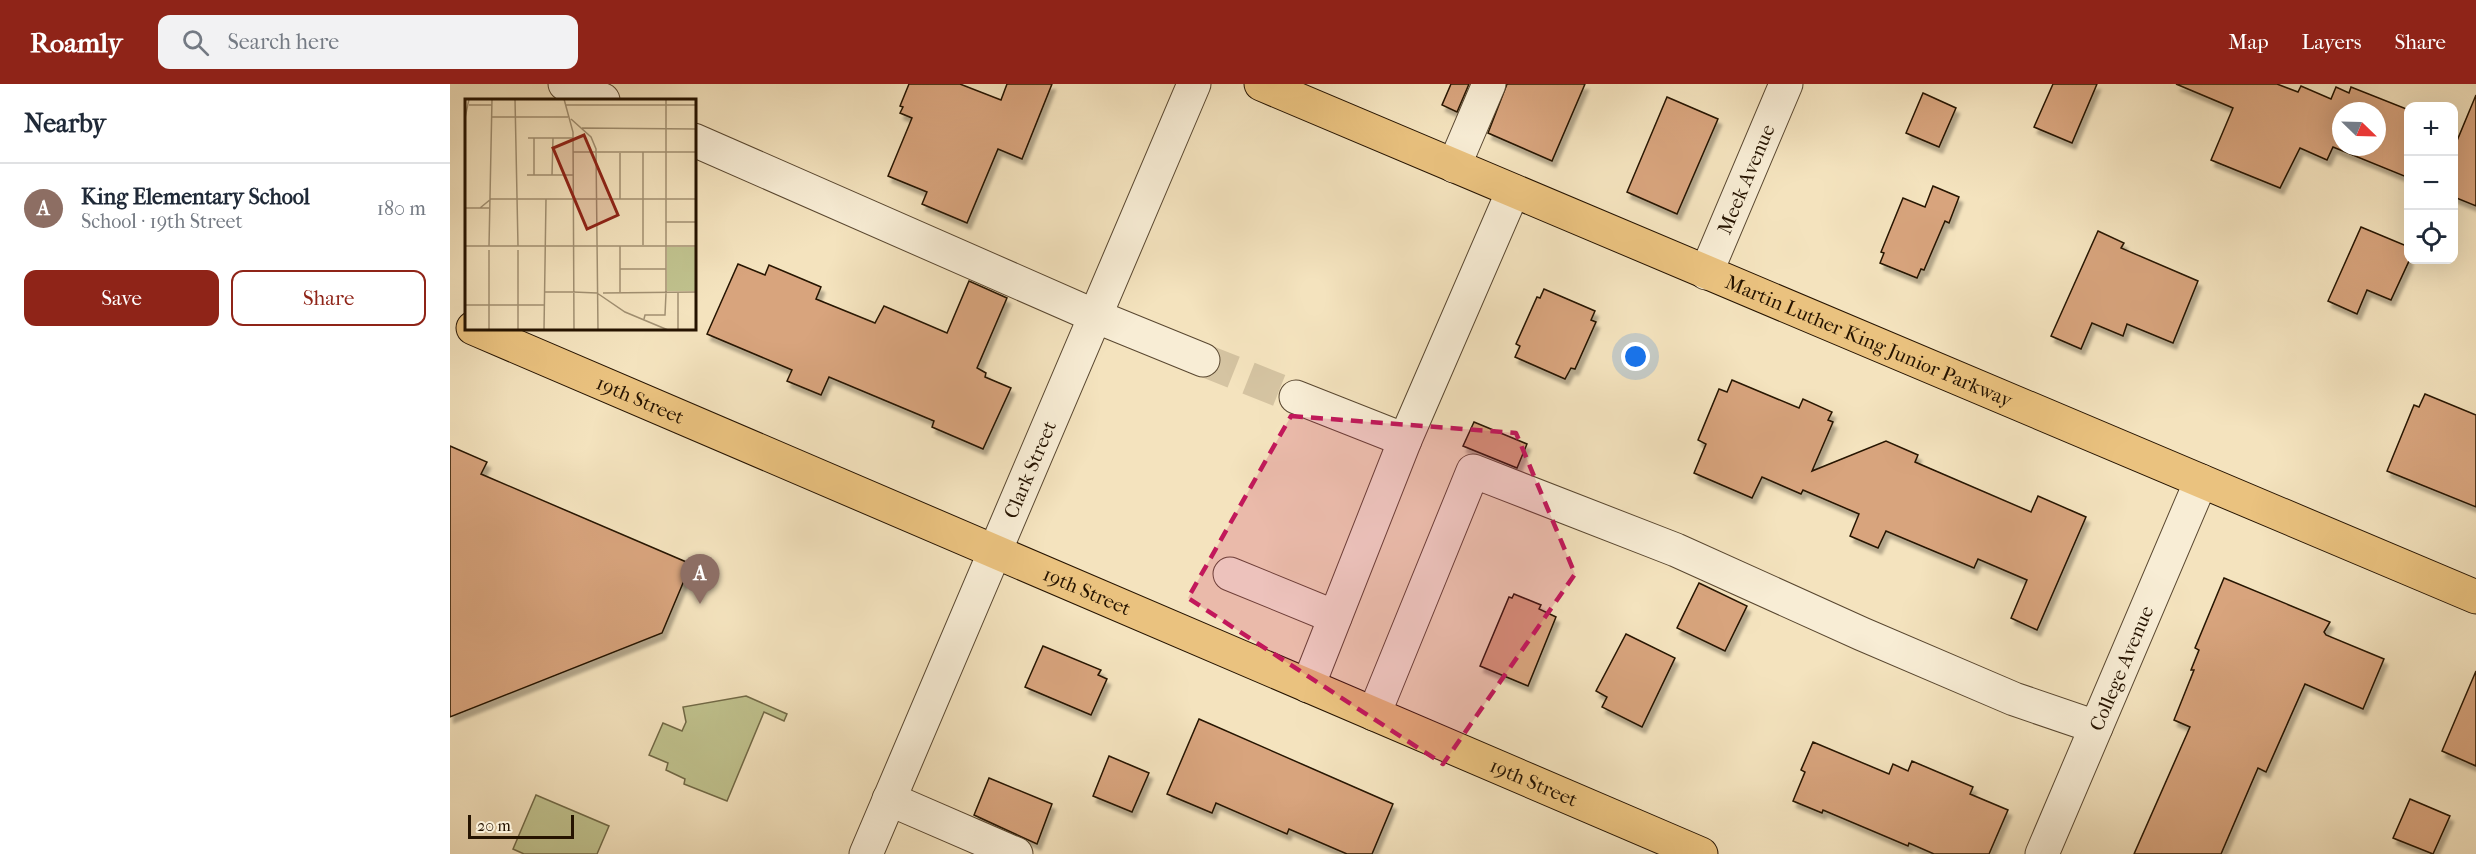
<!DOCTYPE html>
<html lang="en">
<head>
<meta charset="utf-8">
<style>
  :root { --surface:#fff; --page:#f2f2f3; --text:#1f2937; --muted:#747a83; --line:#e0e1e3; --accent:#8f2418 }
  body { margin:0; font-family:"IM FELL French Canon",serif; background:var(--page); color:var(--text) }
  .controls { position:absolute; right:18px; top:18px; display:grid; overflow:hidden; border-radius:12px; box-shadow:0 6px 24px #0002 }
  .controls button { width:54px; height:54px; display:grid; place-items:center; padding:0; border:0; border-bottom:2px solid var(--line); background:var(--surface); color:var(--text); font:30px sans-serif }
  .compass { position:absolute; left:1882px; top:18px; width:54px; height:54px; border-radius:50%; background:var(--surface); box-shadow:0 6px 24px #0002; rotate:113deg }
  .scale { position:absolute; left:18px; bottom:15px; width:106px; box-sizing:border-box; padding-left:6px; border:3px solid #251300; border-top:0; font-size:16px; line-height:21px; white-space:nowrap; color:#251300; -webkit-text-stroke:4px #f8edd5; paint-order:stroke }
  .you { position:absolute; left:1186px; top:273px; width:21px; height:21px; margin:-15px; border:4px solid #fff; border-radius:50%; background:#1a73e8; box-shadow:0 0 0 9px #1a73e833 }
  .badge { display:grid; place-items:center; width:39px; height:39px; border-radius:50%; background:var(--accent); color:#fff; font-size:20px; font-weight:700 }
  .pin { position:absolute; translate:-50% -50px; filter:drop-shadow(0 2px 3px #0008) }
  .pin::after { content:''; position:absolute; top:32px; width:21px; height:18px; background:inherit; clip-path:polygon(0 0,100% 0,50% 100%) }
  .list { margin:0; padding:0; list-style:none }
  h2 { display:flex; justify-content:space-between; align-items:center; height:78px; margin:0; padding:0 24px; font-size:26px }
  h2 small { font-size:20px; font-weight:400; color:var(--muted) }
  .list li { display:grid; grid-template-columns:39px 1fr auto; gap:18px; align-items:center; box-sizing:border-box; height:90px; padding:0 24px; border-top:2px solid var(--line) }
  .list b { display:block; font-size:22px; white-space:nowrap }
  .list p { margin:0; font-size:20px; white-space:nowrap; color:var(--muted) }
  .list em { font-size:20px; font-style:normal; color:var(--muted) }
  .actions { display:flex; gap:12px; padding:18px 24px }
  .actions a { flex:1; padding:14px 0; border:2px solid var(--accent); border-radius:12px; text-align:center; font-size:21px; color:var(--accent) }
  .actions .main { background:var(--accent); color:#fff }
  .icon { flex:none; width:33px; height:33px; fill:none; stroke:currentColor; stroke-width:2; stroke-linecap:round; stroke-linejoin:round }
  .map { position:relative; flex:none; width:2026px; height:770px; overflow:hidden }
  header { display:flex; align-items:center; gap:36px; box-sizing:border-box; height:84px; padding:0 30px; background:var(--accent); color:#fff }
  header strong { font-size:28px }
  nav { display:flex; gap:33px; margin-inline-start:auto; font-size:21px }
  .search { width:420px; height:54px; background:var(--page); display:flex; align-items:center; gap:15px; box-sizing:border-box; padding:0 21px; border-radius:12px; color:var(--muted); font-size:22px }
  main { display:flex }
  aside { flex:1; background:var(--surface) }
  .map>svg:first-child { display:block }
</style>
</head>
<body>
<header>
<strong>Roamly</strong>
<div class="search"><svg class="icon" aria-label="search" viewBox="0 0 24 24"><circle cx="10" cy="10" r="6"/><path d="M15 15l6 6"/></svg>Search here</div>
<nav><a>Map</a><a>Layers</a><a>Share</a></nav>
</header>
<main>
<aside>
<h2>Nearby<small></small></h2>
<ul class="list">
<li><span class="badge" style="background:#8d6e63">A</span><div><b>King Elementary School</b><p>School · 19th Street</p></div><em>180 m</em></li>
</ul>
<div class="actions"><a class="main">Save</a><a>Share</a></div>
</aside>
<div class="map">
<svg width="2026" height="770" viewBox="0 0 2026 770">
  <defs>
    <filter id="shadow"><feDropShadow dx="3.5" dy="6" stdDeviation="1.5" flood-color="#0004"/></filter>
  </defs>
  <rect width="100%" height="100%" fill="#f4e3be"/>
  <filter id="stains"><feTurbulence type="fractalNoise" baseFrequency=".00333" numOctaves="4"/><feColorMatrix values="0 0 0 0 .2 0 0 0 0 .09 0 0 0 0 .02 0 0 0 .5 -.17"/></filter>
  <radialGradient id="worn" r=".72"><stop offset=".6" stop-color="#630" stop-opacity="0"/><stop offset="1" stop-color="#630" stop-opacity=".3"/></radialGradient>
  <!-- green -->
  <g fill="#c0c28e" stroke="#726a47" stroke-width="1.5">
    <path d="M296 612 337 630 334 637 314 628 277 717 234 700 235 695 216 686 218 679 199 671 213 639 232 647 236 638 233 623Z"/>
    <path d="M86 711 159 742 147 770H74L63 765Z"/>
  </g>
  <!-- building -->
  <g fill="#d8a47d" stroke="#251300" stroke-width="1.5" fill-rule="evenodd" filter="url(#shadow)">
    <path d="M459 0H510L551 16 557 0H602L572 75 548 65 517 139 472 120 477 108 438 92 462 34 450 29 453 23 450 22Z"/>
    <path d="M1001 0H1019L1007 28 992 21Z"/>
    <path d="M1057 0H1135L1102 77 1038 49Z"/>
    <path d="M1603 0H1647L1622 59 1584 43Z"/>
    <path d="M1726 0H1827L1848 8 1851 2 1881 15 1886 3 1899 9 1901 3 1959 26V94L1883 63 1877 76 1850 64 1830 104 1761 76 1783 24ZM1891 27H1927V63H1891Z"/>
    <path d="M1473 9 1506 24 1489 63 1456 49Z"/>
    <path d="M2026 11V122L2004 113V64Z"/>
    <path d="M1217 13 1268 35 1227 130 1177 108Z"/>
    <path d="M1483 102 1509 113 1499 139 1495 137 1474 186 1471 185 1467 194 1430 179 1434 169 1431 168 1453 114 1475 123Z"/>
    <path d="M1911 143 1959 163V177L1941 216 1917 206 1907 230 1878 217Z"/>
    <path d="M1648 147 1674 159 1671 164 1748 197 1723 259 1677 240 1673 252 1642 239 1631 265 1601 252Z"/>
    <path d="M288 180 315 191 319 181 371 203 366 215 425 239 434 222 497 249 519 197 557 214 527 284 536 289 535 293 561 304 533 365 482 343 484 337 379 293 371 311 337 297 342 286 257 250Z"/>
    <path d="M1094 205 1145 227 1141 236 1146 238 1125 285 1121 284 1115 295 1065 273 1070 262 1066 260 1087 213 1090 214Z"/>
    <path d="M1282 296 1349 324 1353 315 1382 328 1378 336 1383 338 1362 387 1436 357 1468 371 1465 378 1581 428 1588 412 1636 433 1587 546 1561 534 1577 496 1528 475 1524 484 1436 447 1428 464 1400 452 1409 430 1353 406 1351 410 1312 393 1302 414 1244 389 1256 360 1248 356 1269 305 1277 308Z"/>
    <path d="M1975 310 2026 331V423L1937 387 1964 321 1969 323Z"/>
    <path d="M1024 338 1077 360 1067 384 1013 362Z"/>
    <path d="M0 362 37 378 31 390 241 480 212 549 0 633Z"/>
    <path d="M1774 494 1880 538 1874 548 1876 551 1934 575 1913 625 1855 600 1816 688 1808 684 1771 770H1684L1740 643 1724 636 1744 586H1741L1749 566 1745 564Z"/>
    <path d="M1249 499 1297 522 1275 567 1227 544Z"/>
    <path d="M1064 510 1091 521 1089 525 1106 533 1078 602 1030 582 1059 513 1062 514Z"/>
    <path d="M1176 550 1225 574 1192 643 1152 623 1157 613 1146 607Z"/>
    <path d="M593 562 651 586 648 591 657 595 641 631 575 603Z"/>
    <path d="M2026 587V682L1992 667Z"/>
    <path d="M749 635 943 720 922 770H897L839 745 837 750 766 719 762 729 717 710Z"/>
    <path d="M1363 658 1439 690 1443 680 1458 687 1462 677 1523 703 1520 710 1558 726 1539 770H1484L1459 759 1458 762 1373 726 1372 729 1343 717 1355 688 1351 686Z"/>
    <path d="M659 672 699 689 682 728 643 712Z"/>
    <path d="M539 694 602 720 587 760 524 731Z"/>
    <path d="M1960 715 2000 732 1983 770 1943 754Z"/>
  </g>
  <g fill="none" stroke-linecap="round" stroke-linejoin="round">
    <!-- minor-tunnel -->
    <path stroke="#d5c4a2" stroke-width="33" stroke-dasharray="33 16" stroke-linecap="butt" d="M753 276 846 313"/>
    <!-- minor casing -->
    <g stroke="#594730" stroke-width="35">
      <g id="minor">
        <path d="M115 0 153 16"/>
        <path d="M244 56 645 232 753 276"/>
        <path d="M1004 82 1039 0"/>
        <path id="s1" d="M1256 189 1336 0"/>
        <path d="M846 313 955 356"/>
        <path d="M780 490 885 533"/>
        <path d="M858 602 955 356 1063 107"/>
        <path d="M924 630 1023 387 1226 466 1412 550 1564 615 1646 643"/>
        <path d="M439 715 566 770"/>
        <path id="s2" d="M416 770 744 0"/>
        <path id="s3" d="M1592 770 1751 397"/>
      </g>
    </g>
    <!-- major casing -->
    <g stroke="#251300" stroke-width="35">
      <g id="major">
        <path id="s4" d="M811 0 2026 513"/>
        <path id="s5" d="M23 244 1251 770"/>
      </g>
    </g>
    <!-- minor -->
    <use href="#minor" stroke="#f8edd5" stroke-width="33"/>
    <!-- major -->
    <use href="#major" stroke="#eac27f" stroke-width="33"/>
  </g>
  <!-- marked area -->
  <path fill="#c2185b" fill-opacity="0.2" stroke="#c2185b" stroke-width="4.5" stroke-dasharray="12 8" stroke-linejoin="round" d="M841 332 1066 349 1125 490 993 680 738 514Z"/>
  <g text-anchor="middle" stroke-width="6" stroke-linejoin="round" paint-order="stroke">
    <!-- street labels -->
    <g font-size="20" fill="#251300" stroke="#f8edd5">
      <text dy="7" stroke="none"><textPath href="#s1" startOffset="102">Meek Avenue</textPath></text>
      <text dy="7" stroke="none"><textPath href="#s4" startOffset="660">Martin Luther King Junior Parkway</textPath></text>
      <text dy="7" stroke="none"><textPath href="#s5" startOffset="182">19th Street</textPath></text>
      <text dy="7" stroke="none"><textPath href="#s2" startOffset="418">Clark Street</textPath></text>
      <text dy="7" stroke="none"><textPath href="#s5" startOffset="668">19th Street</textPath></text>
      <text dy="7" stroke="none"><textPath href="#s3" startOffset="202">College Avenue</textPath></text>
      <text dy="7" stroke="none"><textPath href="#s5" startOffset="1154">19th Street</textPath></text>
    </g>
  </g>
  <!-- overview -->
  <g transform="translate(15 15)">
    <rect width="231" height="231" fill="#f4e3be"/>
    <path d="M202 148H231V192H202Z" fill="#c0c28e"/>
    <path fill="none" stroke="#a19072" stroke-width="1.5" d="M50 0 53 147M99 0 108 33 109 231M201 0V194M4 6H27M101 6H231M27 18H103M0 19 4 0M106 20 126 38 131 50 133 231M117 29 231 30M0 35V86M63 39H108M108 53H231M62 76H108M69 76V39M87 76 88 39M155 100V54M0 109H24M15 109 26 100H231M201 123H231M178 146V53M0 147H131M24 147 27 0M131 147H231M155 147V193M24 151V231M53 151V230M155 170H201M80 193H108M108 193 132 194M132 194 160 213 203 231M138 194 231 193M0 206H80M179 220 180 216H200L201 194M79 231 81 100M213 231V194"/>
    <path fill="#8f2418" fill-opacity="0.15" stroke="#8f2418" stroke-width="3" d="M119 36 153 116 122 130 88 49Z"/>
    <rect width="231" height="231" fill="none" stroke="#251300" stroke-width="3"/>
  </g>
  <rect width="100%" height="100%" filter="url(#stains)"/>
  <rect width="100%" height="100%" fill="url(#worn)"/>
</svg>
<div class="controls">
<button>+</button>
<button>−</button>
<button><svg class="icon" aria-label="locate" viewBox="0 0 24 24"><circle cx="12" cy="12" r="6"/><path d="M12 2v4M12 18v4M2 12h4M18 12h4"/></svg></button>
</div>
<svg class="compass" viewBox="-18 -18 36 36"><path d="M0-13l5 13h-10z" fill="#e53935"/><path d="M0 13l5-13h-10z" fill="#747a83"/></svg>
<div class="scale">20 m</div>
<div class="you"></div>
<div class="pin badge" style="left:250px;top:520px;background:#8d6e63">A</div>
</div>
</main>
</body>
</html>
